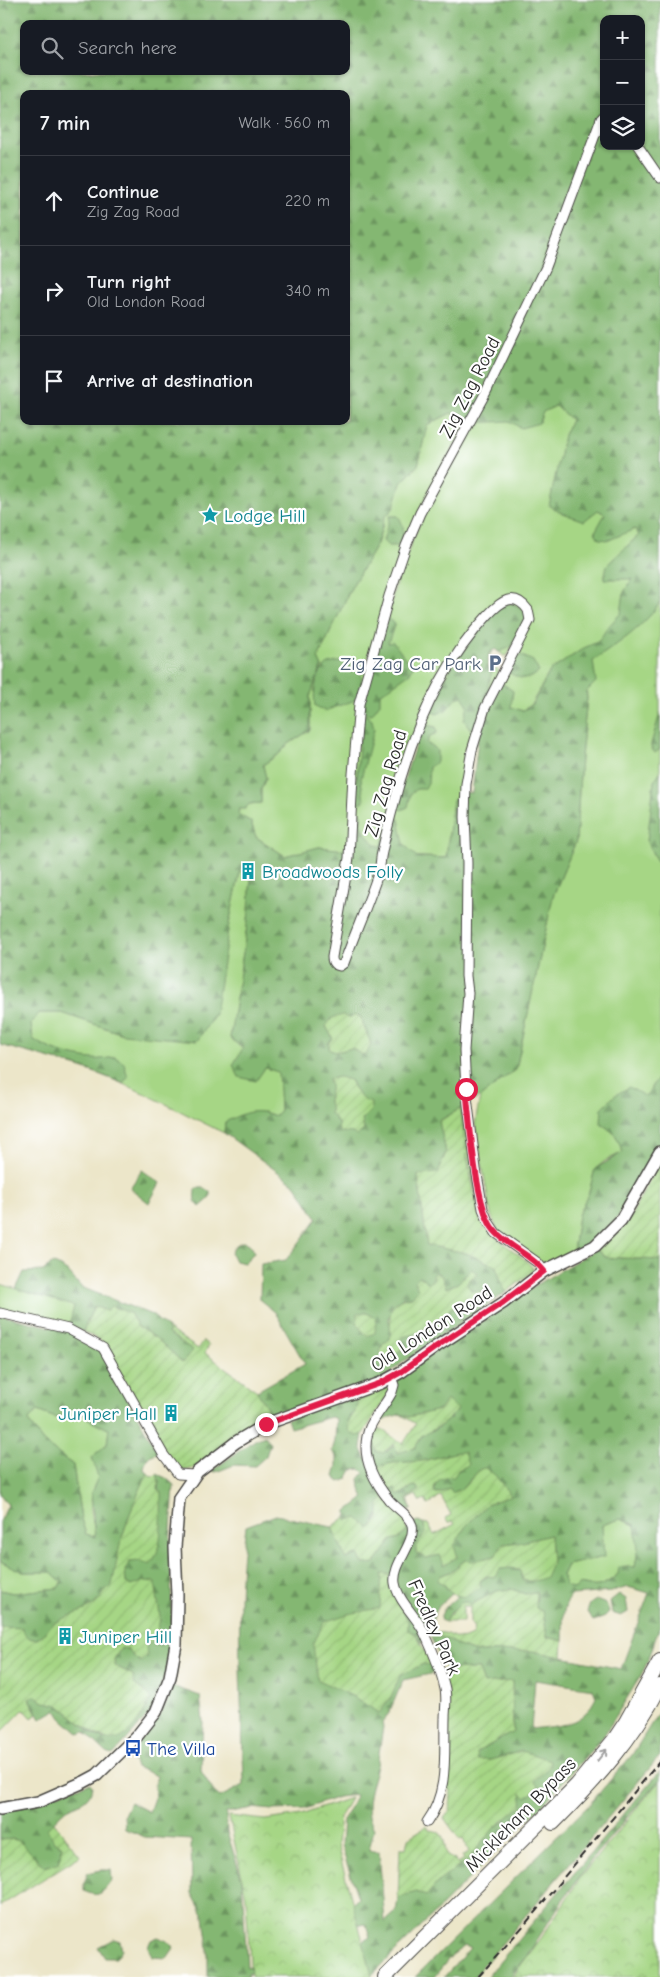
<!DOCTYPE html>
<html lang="en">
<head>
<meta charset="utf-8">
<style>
  :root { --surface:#171b24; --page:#20242c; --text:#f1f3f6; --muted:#9ea1a6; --line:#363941 }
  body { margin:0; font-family:"Comic Neue",sans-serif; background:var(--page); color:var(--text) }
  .controls { position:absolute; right:15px; top:15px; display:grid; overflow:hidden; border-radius:10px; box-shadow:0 1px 4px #0004 }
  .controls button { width:45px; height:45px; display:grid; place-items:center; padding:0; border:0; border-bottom:1px solid var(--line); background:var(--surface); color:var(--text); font:25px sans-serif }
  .stop { position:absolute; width:15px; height:15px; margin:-11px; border:4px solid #e11d48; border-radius:50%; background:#fff }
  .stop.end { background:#e11d48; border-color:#fff; box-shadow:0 1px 5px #0008 }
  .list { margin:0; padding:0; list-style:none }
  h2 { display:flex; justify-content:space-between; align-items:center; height:65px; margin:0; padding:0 20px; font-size:21px }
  h2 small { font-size:16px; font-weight:400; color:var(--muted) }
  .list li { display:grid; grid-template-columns:32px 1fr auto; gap:15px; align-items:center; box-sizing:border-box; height:90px; padding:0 20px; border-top:1px solid var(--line) }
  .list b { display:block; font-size:19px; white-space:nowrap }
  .list p { margin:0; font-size:16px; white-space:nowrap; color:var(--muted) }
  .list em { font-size:16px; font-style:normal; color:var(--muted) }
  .icon { flex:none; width:28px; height:28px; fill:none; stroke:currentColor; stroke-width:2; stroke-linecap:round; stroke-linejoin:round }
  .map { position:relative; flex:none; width:660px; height:1977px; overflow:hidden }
  .search { position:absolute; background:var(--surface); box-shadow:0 1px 4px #0004; left:20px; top:20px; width:330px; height:55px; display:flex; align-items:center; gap:12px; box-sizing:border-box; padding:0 18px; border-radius:10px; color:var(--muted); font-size:19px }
  .panel { position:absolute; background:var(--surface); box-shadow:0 1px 4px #0004; left:20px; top:90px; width:330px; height:335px; border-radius:10px }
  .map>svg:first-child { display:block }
</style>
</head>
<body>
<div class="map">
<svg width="660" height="1977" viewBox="0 0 660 1977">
  <defs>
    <pattern id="forest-firs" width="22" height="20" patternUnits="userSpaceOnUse" patternTransform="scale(1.25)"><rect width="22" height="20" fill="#84b772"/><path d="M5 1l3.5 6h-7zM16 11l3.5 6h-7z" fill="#6c955e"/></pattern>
    <pattern id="park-crowns" width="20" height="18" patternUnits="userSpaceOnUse" patternTransform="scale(1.25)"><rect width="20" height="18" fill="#a6d685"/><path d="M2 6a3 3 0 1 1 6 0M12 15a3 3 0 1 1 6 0" fill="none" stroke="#8fb873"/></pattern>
    <pattern id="garden-furrows" width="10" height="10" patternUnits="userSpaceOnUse" patternTransform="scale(1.25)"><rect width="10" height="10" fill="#a6d685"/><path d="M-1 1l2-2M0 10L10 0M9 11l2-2" fill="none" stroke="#8fb873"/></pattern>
  </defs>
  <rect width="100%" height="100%" fill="#fff"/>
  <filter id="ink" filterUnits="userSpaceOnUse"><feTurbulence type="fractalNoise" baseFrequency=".02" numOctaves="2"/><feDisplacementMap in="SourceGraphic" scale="10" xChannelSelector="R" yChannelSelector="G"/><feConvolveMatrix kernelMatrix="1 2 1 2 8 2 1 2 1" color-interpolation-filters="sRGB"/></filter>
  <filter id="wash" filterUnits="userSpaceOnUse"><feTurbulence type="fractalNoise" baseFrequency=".0096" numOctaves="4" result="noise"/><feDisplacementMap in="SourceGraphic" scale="20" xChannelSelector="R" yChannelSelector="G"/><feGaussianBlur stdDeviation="1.12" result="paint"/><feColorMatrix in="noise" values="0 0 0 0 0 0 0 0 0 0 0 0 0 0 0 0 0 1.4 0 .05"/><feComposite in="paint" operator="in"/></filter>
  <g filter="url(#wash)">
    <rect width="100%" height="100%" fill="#ece6c9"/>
    <!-- grass -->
    <g fill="#a6d685" stroke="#688058">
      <path d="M556 405 571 420 564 435 598 510 606 515 595 532 609 540 634 528 639 535 607 565 660 597V772L647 842 660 868V1077L653 1084 646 1097 601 1123 615 1134 623 1152 605 1161 595 1169 589 1192 578 1215 573 1252 545 1265 499 1233 491 1215 475 1124 480 1097 516 1069 553 896 576 841 581 757 587 698 584 648 550 671 532 703 523 711 511 707 499 681 532 614 423 708 379 855 354 852 355 801 361 712 398 577 426 507 474 423C503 421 530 418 556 405Z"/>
      <path d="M451 413 469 421 427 494 367 660 350 851 319 847 285 856 256 837 251 822 238 814 239 809 249 804 261 803V789L266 778 262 765 279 754 287 745 310 730V697L315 682 322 667 318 658 352 586 377 544 385 516 393 509 401 483 418 465 427 425Z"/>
      <path d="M475 633 513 646 507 656H504L495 649C488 654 482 666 492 671L496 668 499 671 480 715 463 792 453 800 446 858 383 855 394 815 428 710Z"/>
      <path d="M250 863 253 867 251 873 249 913 230 1038 265 1068 279 1071 280 1110 275 1116 264 1112 225 1122 224 1133C170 1107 118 1076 59 1062V1052L40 1045 33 1039 31 1024 39 1013H62L123 1034 229 924 241 867Z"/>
      <path d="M466 1105 479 1205 463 1137 460 1109Z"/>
      <path d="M0 1284 75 1306 69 1327 0 1311Z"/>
      <path d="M76 1409 94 1423 109 1428 107 1444 92 1457 99 1477 91 1493V1513L96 1537 86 1534 81 1519 73 1465 43 1442 28 1421 37 1411 56 1418Z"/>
      <path d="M620 1519 635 1525 639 1550 635 1567C629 1569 622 1571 617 1575 602 1586 600 1589 580 1584L574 1589 566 1586 562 1575 567 1565 603 1557 602 1525Z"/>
      <path d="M0 1561 23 1572H51L62 1581 58 1588 13 1593 0 1590Z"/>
    </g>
    <!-- forest -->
    <g fill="url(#forest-firs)" stroke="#58714e" fill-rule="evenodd">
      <path d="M0 0H660V602C645 627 617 644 593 661L596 682 586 692 587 698 581 757 576 841 553 896 516 1069 480 1097 439 1121 446 1152 438 1173 418 1176 427 1245 466 1253 496 1266 505 1293 403 1362 385 1378 271 1415 257 1391 305 1364 275 1312 260 1300 261 1264 286 1260 317 1219 296 1185 224 1133 225 1122C244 1113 254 1107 275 1116L280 1110 278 1072 265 1068 256 1081 239 1077 233 1065 243 1048 230 1038 249 913 251 873 253 867 250 863 241 867 229 924 215 1014 197 1041 123 1034 62 1013H39L31 1024 33 1039C47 1050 73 1057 92 1059 99 1060 108 1058 115 1057L124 1063 128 1078 122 1083 84 1068 0 1045ZM604 19H641V146H604ZM24 24H346V71H24ZM24 94H346V421H24ZM556 406 571 420 564 435 549 506 562 513 584 521 598 510 605 514 595 532 599 539 609 540 635 529 639 535 607 565 604 579H632L624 592 621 613 607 628 599 641 584 648 550 671 533 703 523 711 511 707 513 691 499 681 478 739 472 793 463 792 453 800 446 858 417 857 404 844 399 819 394 815 381 847C366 838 362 831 362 814L354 812V851L319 847 285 856 256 837 251 822 238 814 239 809H245L249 804 261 803V789L266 778 263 765 279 754 287 745 310 730V697L315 682 322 667 318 658 352 586 377 544 385 516 393 509 401 483 418 465 427 425 451 413 474 423 509 421 521 428 539 423 543 412ZM360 1016 371 1044 360 1054 352 1048 336 1052 330 1050 328 1043 333 1039 326 1026 348 1018ZM350 1080 356 1092 371 1110 362 1120 356 1136 353 1133 339 1131 338 1123 330 1113 331 1108 328 1098 331 1088ZM471 1269 477 1274 468 1282 467 1285 472 1291 483 1292 470 1302 450 1308 448 1314 435 1328H426L420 1333 402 1337 395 1354 383 1344 390 1339 391 1327 388 1318 402 1298 412 1297 418 1289 420 1276 429 1283 433 1280 435 1272 441 1275 445 1288 458 1283Z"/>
      <path d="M390 516H398C406 528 404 534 398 546H388L383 541Z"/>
      <path d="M508 602C539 612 524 625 513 646L499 652 495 649 489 653 487 667 492 671 488 687 490 690 474 734 464 720 468 705 462 696 456 698 446 710 437 714 428 710 452 667 487 619Z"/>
      <path d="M385 618 395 623 388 643 393 642 406 659 414 664 410 673 380 694V703L372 714 361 712Z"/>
      <path d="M516 653 533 661 539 672C525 683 520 678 505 671Z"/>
      <path d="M346 661 360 665 362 682 359 698C348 704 337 705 326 711L315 706C313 694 315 674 327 665 331 662 341 662 346 661Z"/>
      <path d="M660 713V749L655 753 651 748V744Z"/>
      <path d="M366 715 372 720 374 729 361 779 364 801 355 806 361 716Z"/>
      <path d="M422 724 436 727 437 733 430 736 427 743 437 750V762L429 767 428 784 424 789H417L411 793 408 807 401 810 396 805Z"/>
      <path d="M660 772V868L647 842 654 781Z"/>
      <path d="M660 1077V1142L638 1185 616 1220 593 1241 573 1252 578 1215 589 1192 595 1169 623 1152 615 1134 601 1123 602 1108 614 1096 629 1087 646 1097 653 1084Z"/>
      <path d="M142 1170 160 1183 149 1203 130 1188Z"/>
      <path d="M196 1188H204L210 1192V1198L200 1207C193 1201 194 1195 196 1188Z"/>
      <path d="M241 1242C249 1242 252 1245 254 1253L244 1263 235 1261 231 1253 235 1246Z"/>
      <path d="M596 1249 605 1257 660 1260V1625L648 1661 640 1677 603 1737 539 1809 370 1977 358 1945 370 1937 366 1924 346 1928 248 1974V1977H208V1950L204 1916 192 1893 191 1840 145 1837 125 1829 124 1815 130 1802 149 1812 155 1795 154 1786 157 1776 136 1767 130 1753C146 1732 167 1713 172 1686L200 1696 203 1721 201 1771 214 1792 220 1797 244 1785C242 1699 234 1612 246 1526L276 1515 332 1527 346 1559 359 1554 363 1564 375 1563 392 1540 399 1538 416 1522 423 1523 426 1533 417 1543 426 1558 440 1555 453 1546 465 1527 487 1504 510 1496 470 1479 463 1488 452 1493 449 1488 441 1493H435L434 1488 437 1482 468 1465 458 1452 422 1461 393 1463 375 1467 369 1452V1442L387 1452C394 1441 404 1446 415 1448L422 1435 436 1429 452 1417 439 1410 409 1417 400 1414 382 1421 378 1418 397 1379 446 1343 538 1284ZM620 1519 635 1525 638 1550 635 1567H619L618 1574C605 1586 598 1589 580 1584L574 1589 566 1586 562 1575 567 1565 604 1557 602 1525ZM550 1535 552 1563 520 1571 512 1568 500 1569 480 1581 481 1587 464 1597 459 1595C451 1602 441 1609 440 1620L445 1622 449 1614 465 1602 472 1604 497 1591 511 1589 525 1594 537 1593 536 1608 543 1612 547 1637 563 1641C564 1624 560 1609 572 1595L611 1592 628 1587 649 1593 621 1669 533 1651 476 1652 459 1646 443 1637 431 1638 446 1670 479 1669 484 1684 512 1682 513 1732 477 1752 478 1761 491 1760 522 1751 549 1767 533 1781 538 1787 521 1792 505 1821 494 1828 468 1860 439 1881 426 1896 416 1892 398 1898 396 1912 385 1922 379 1852 369 1850 374 1829C362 1806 371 1789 377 1766 379 1753 381 1740 383 1727L382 1723 389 1713 403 1680 435 1673 432 1665 423 1664 400 1676 390 1699 379 1713 354 1697 384 1620 389 1574 391 1589 408 1621V1631L416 1634 422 1643 429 1633 434 1615 439 1606 452 1594 447 1589 439 1576 450 1572 465 1560 473 1562 495 1556 503 1544 523 1542ZM535 1680 593 1689 596 1697C583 1727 560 1725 531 1729ZM356 1795 343 1821 341 1845 358 1898 346 1911 258 1963 247 1967 242 1880 227 1832 226 1813 252 1808 272 1810 305 1809 338 1797Z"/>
      <path d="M53 1263 67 1271 81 1287 152 1315 167 1328 169 1334 193 1350 183 1363 156 1338 138 1327 130 1313 106 1311 94 1306 83 1332 69 1327 74 1306 16 1289 24 1272 43 1271Z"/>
      <path d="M0 1315 68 1331 100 1349 158 1453C148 1455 145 1459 144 1470L148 1473C138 1493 129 1514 123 1535 118 1552 116 1571 111 1589H106C96 1609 83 1610 64 1619 59 1621 54 1622 50 1626 45 1631 40 1641 32 1639 26 1638 24 1633 22 1628L0 1627V1590L13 1593 58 1588 62 1582 51 1572H23L0 1561V1522L8 1505 0 1494ZM76 1409 94 1423 109 1428 107 1444 92 1457 98 1477 91 1493 95 1537 86 1534 81 1519 73 1465 43 1442 28 1421 37 1411 56 1418Z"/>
      <path d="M372 1389 374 1393 368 1397 358 1400 356 1409 350 1417 363 1434 361 1447 385 1498C380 1512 380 1517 370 1529L347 1520V1511L364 1498 360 1488 359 1479 364 1473 360 1469 352 1470 347 1479 340 1482 334 1477 337 1466V1457L332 1451 335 1441 336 1419 331 1417 290 1428 287 1419Z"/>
      <path d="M265 1436 270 1444 266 1456 255 1466 234 1465 216 1472 211 1471 255 1440Z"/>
      <path d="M157 1474 166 1478 174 1485 170 1545 172 1619 167 1669 154 1709 113 1755 108 1754 85 1732 79 1734 61 1718 56 1710 41 1719 29 1699 36 1695 44 1702 55 1704 60 1706 94 1734 105 1740 145 1691 134 1684 133 1675 115 1666 114 1659 121 1648 128 1649 134 1657 146 1646 145 1581 132 1586 126 1583 125 1570 129 1562 140 1561 150 1564 159 1481Z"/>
      <path d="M413 1486 417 1487 419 1491 406 1499 412 1509 409 1511 397 1502 388 1491 396 1488 408 1490Z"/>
      <path d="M619 1594 626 1599 628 1612 621 1616 612 1613 610 1601Z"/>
      <path d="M596 1600 606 1604 609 1612 603 1618 593 1621 587 1612 590 1604Z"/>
      <path d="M660 1710V1756L474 1977H444L470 1948 465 1946 452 1955 434 1977H415L588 1806 632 1755Z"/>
      <path d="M660 1771V1779L596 1854 562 1901 525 1959 510 1977H487Z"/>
      <path d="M89 1783 92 1785C91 1803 76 1803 64 1811 58 1815 53 1824 48 1829L63 1845 58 1863 45 1867C37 1861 22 1842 16 1840 11 1838 5 1841 0 1839V1813Z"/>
      <path d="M101 1870H111L112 1880C103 1892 100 1899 84 1891V1883L88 1873Z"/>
      <path d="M158 1937 168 1941 174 1948 167 1958 152 1957 148 1947 151 1940Z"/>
      <path d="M114 1939 120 1941 122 1949 116 1958H105L98 1947Z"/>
    </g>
    <!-- park -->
    <g fill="url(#park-crowns)" stroke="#688058">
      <path d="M660 1780V1977H512L542 1937 582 1875Z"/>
      <path d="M350 1798 340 1816 337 1845 372 1975 370 1977H251L246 1898 229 1816 265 1820 301 1815Z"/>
    </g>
    <!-- garden -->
    <g fill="url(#garden-furrows)" stroke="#688058">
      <path d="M343 1015 348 1018 355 1015 360 1016 371 1044 366 1055 360 1054 352 1048 336 1052 330 1050 328 1043 333 1039 326 1026 332 1018Z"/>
      <path d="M339 1077 350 1080C355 1091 359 1099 371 1103V1110L362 1120 364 1130 356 1136 353 1133 339 1132 338 1123 330 1113C331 1107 329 1105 329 1100 328 1090 333 1092 328 1079Z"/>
      <path d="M460 1109C465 1138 472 1210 490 1231 502 1245 522 1254 533 1268V1272L505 1293 496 1266 466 1253 427 1245 418 1175 438 1173 446 1152 439 1121Z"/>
      <path d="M660 1159V1260L605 1257 596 1249 608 1239 632 1214Z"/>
      <path d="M472 1269 478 1274 468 1281 467 1285 472 1291 484 1292 470 1302 450 1308 448 1314 452 1319C445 1327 436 1328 426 1328L420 1333 402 1337 401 1343 403 1349 395 1354 394 1360 388 1361 380 1353 383 1344 390 1339C392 1318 382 1301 412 1297L418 1289 415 1281 419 1276 429 1283 433 1279 434 1272 441 1275 446 1288 458 1283Z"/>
      <path d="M94 1306 106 1311 111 1306 130 1313 138 1327 156 1338 183 1363 193 1350 169 1334 167 1328 198 1349 204 1341 209 1345 205 1353 257 1391 271 1415 244 1430 194 1468 184 1471 176 1466 161 1446 108 1350 102 1341 83 1332Z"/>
      <path d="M366 1312 376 1319 375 1333 367 1336C359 1327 356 1325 357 1313Z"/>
      <path d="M389 1383 391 1389 363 1434 358 1436 351 1434C343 1420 353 1419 356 1408 356 1405 357 1403 358 1400L368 1397 374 1393V1392Z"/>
      <path d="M447 1400 457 1409C449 1422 436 1429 422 1435L415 1448 397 1453 394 1444 383 1453 376 1451 375 1444 369 1442 373 1429H381L403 1444 416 1424 400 1414 409 1417 439 1410Z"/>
      <path d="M458 1452H464L468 1465 458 1470 454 1477C445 1477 438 1479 434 1488L435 1493H441L450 1488 452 1493 463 1488 480 1469 485 1468 495 1475 511 1496 487 1504 465 1527 454 1546 458 1557 444 1565 440 1555 426 1558 416 1553 417 1543 426 1533 423 1523 428 1524 434 1535 455 1524 453 1521 448 1523 445 1518 451 1515 442 1498 440 1496 428 1505 425 1500 420 1502 416 1495 408 1499 411 1507 406 1499 419 1491 417 1487 413 1486 401 1494H397L395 1488 388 1491 375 1467 393 1463 422 1461Z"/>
      <path d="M148 1473 152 1477 157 1474 159 1481 158 1489 161 1493C161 1513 164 1551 150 1564L140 1561 129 1562 125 1570 126 1583 132 1586 145 1581 155 1582 160 1616 157 1638 146 1646 147 1656 141 1662 134 1657 128 1649 121 1648 114 1659 115 1666 133 1675 134 1684 145 1691 151 1699C118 1762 105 1742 60 1706L55 1704 44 1702 36 1696 29 1699 37 1714 32 1718 24 1709 0 1734 1 1627 22 1628 25 1635C29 1638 34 1641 39 1638 45 1635 47 1627 53 1624 75 1610 93 1615 106 1589L111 1588C116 1571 117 1552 123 1535 129 1514 138 1493 148 1473Z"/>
      <path d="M385 1498 406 1521 407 1532 399 1538 392 1540 375 1563 363 1564 358 1554 346 1559 332 1527 347 1516V1520L358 1518 370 1529 379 1518V1504Z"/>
      <path d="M550 1535 552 1563 546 1577C537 1581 532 1582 523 1580L520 1571 512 1568 500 1569 496 1577 486 1576 480 1581 481 1587 464 1597 452 1594 444 1584 437 1581 439 1576 450 1572 465 1560 473 1561 495 1556 503 1544 523 1542Z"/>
      <path d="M382 1574H389L391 1589 408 1621V1630L416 1634 432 1665 423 1664 400 1676 390 1699 379 1713 354 1697 318 1680 313 1645 324 1622 348 1614 380 1608Z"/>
      <path d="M511 1589 525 1594 537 1593 536 1608 543 1612 547 1637 563 1641 562 1657 533 1651 476 1652 459 1646 443 1637 431 1638V1633C435 1633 440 1632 444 1633 457 1637 458 1642 472 1635L474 1628 470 1622V1606H463V1622H445C449 1614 456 1610 460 1603L465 1602 472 1604 497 1591Z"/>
      <path d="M479 1669 484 1684 512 1681 513 1732 477 1752 478 1760H491L522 1751 550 1760 549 1767 534 1781 539 1787 526 1798 521 1793 523 1805 494 1828 468 1860 439 1881 426 1896 416 1892 398 1898 400 1848H406L408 1838 427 1826 429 1830C447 1831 443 1842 447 1856L455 1860 457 1864 464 1859 462 1856 469 1852 463 1839 460 1840 444 1818 450 1811 451 1789 444 1790 442 1670Z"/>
      <path d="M54 1822 80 1856 0 1906V1839C5 1841 11 1838 16 1840 23 1842 37 1861 45 1867L58 1863 63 1846 54 1841 47 1829Z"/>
    </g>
  </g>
  <g filter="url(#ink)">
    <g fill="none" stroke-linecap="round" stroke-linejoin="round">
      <!-- minor casing -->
      <g stroke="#484743" stroke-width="11">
        <g id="minor">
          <path d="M638 146 660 178"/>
          <path d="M544 1271 538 1263 496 1233 488 1221 483 1209 476 1169 466 1089 464 1050 468 993 466 976 467 863 465 817 466 784 472 750 485 708 530 620 528 610C514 591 501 601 488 615 438 668 410 738 393 807 389 822 385 837 382 852 380 859 381 867 378 874 368 904 355 933 344 963L340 966C334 965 332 963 332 957L349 858 353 774 359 704 389 596 406 546 420 513 486 392 546 267 601 119 604 116"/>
          <path d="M0 1313 68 1329 103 1348 163 1454 178 1474 194 1475"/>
          <path d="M391 1377 394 1385 392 1392C386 1404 376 1414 370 1427 359 1453 373 1480 389 1500 396 1508 409 1515 412 1525 416 1543 392 1564 395 1583 398 1601 416 1616 424 1632 432 1649 441 1670 445 1689 447 1699 445 1709 445 1719 444 1754 449 1792 427 1822"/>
        </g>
      </g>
      <!-- major casing -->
      <g stroke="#484743" stroke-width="14">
        <path id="major" d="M0 1809 38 1802 84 1782 97 1775 137 1736 156 1712 170 1677 176 1644 177 1595 175 1547 179 1498 197 1472 236 1442 266 1424 381 1383 401 1372 437 1346 503 1303 544 1271 595 1246 621 1220 660 1152"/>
      </g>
      <!-- highway casing -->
      <g stroke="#484743" stroke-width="16">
        <g id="highway">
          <path d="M553 1823C595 1781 633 1739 660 1686"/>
          <path d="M385 1977 577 1785 614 1740 626 1722 660 1661"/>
        </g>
      </g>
      <!-- minor -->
      <use href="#minor" stroke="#fff" stroke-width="9"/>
      <!-- major -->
      <use href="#major" stroke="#fff" stroke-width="11"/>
      <!-- highway -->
      <use href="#highway" stroke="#fff" stroke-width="14"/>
      <!-- rail -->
      <path stroke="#2b2b2b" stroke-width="2" stroke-dasharray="8 4" stroke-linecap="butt" d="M478 1977 526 1923 660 1761"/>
    </g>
    <!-- one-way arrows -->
    <defs><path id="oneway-shaft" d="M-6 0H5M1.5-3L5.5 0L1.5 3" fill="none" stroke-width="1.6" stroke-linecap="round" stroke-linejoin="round" transform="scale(1.25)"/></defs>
    <use stroke="#a0a0a0" href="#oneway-shaft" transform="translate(602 1755) rotate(-51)"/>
  </g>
  <g fill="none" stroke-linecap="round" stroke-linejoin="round" filter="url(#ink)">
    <!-- route -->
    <path stroke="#e11d48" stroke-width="6" d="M266 1424 381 1383 401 1372 437 1346 502 1303 544 1271C531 1254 508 1247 494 1230 475 1208 470 1121 466 1089"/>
  </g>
  <!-- icons -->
  <defs>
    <g id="sight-bare" transform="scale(1.35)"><path d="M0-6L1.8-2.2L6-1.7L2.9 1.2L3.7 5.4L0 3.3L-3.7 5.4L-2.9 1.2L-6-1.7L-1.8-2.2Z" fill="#0f9aa8" stroke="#fff" stroke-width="2.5" paint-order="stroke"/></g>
    <g id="parking-bare" transform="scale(1.35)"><path d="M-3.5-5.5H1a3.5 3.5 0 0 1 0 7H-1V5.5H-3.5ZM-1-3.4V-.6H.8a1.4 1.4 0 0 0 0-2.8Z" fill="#5c6f8a" stroke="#fff" stroke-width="2.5" paint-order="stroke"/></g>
    <g id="building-bare" transform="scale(1.35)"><path d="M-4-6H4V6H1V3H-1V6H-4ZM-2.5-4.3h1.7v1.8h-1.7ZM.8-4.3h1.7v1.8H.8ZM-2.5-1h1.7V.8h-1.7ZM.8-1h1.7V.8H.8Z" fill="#0f9aa8" stroke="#fff" stroke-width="2.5" paint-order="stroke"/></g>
    <g id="bus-bare" transform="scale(1.35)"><path d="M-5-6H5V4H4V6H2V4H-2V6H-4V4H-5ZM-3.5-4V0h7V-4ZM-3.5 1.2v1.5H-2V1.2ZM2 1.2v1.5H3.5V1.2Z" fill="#1a4fb4" stroke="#fff" stroke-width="2.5" paint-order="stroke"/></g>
  </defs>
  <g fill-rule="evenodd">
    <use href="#sight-bare" x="210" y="515"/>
    <use href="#parking-bare" x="495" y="663"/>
    <use href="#building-bare" x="248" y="871"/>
    <use href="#building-bare" x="171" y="1413"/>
    <use href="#building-bare" x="65" y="1636"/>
    <use href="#bus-bare" x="133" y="1748"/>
  </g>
  <g text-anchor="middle" stroke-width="4.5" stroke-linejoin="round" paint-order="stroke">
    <!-- street labels -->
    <g font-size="19" fill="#2b2b2b" stroke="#fff">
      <text transform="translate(469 387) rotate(-63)" y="7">Zig Zag Road</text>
      <text transform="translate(385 783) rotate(-74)" y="7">Zig Zag Road</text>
      <text transform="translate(431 1328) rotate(-33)" y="7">Old London Road</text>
      <text transform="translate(435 1627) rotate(66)" y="7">Fredley Park</text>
      <text transform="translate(520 1814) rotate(-46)" y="7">Mickleham Bypass</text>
    </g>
    <!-- culture labels -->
    <g font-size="19" fill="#0d838f" stroke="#fff" text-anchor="start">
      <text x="224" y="522">Lodge Hill</text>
      <text x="262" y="878">Broadwoods Folly</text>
      <text x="157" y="1420" text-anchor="end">Juniper Hall</text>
      <text x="79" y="1643">Juniper Hill</text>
    </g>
    <!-- service labels -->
    <g font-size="19" fill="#4e5e75" stroke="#fff" text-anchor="end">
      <text x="481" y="670">Zig Zag Car Park</text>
    </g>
    <!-- transit labels -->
    <g font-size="19" fill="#164399" stroke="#fff" text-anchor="start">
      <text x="147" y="1755">The Villa</text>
    </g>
  </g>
</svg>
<div class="controls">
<button>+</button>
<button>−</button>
<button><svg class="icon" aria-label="layers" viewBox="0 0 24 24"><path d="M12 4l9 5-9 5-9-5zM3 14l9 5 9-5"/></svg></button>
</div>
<div class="stop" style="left:466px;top:1089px"></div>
<div class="stop end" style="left:266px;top:1424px"></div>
<div class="search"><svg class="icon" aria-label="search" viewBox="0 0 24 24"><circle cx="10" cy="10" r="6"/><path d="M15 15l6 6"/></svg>Search here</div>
<section class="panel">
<h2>7 min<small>Walk · 560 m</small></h2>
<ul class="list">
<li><svg class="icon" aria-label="ahead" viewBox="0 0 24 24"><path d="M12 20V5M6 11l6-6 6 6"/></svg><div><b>Continue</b><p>Zig Zag Road</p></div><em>220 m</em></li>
<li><svg class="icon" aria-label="right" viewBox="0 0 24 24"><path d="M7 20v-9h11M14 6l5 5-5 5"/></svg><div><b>Turn right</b><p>Old London Road</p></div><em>340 m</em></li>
<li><svg class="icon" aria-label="arrive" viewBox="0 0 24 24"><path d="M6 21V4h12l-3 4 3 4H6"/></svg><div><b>Arrive at destination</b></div></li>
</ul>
</section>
</div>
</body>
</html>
